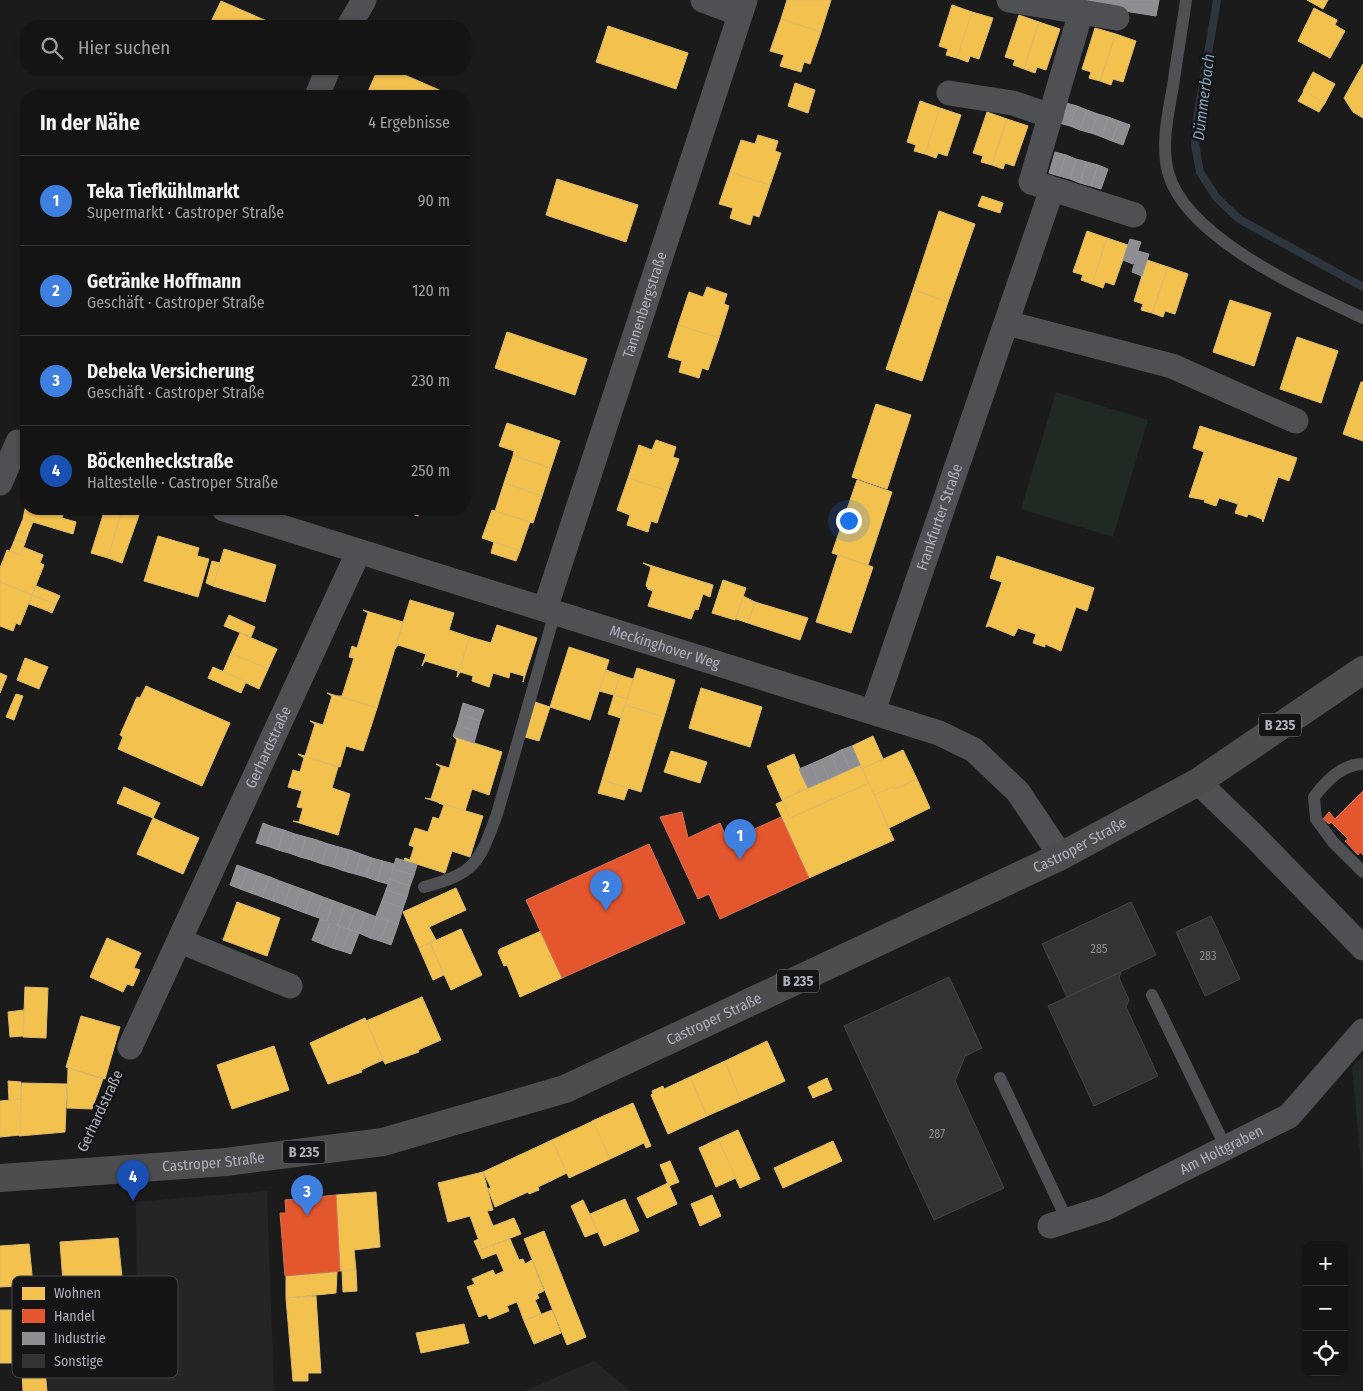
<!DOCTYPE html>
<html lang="de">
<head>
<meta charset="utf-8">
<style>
  :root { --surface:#141414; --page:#1d1d1d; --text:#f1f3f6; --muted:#9d9ea0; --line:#333334; --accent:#0f766e }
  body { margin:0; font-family:"Fira Sans Condensed",sans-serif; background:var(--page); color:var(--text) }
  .controls { position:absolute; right:15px; bottom:15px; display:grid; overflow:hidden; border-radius:10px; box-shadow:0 1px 4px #0004 }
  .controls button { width:45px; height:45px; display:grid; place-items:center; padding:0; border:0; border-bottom:1px solid var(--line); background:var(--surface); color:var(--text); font:25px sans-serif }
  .you { position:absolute; left:848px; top:520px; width:18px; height:18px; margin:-12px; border:4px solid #fff; border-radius:50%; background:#1a73e8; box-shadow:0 0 0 8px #1a73e833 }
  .badge { display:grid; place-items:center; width:32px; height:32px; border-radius:50%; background:var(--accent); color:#fff; font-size:16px; font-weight:700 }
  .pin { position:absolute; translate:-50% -41px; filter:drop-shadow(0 1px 2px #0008) }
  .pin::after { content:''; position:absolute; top:26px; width:18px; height:15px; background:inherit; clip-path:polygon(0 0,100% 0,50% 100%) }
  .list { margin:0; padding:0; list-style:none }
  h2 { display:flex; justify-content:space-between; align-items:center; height:65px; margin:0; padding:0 20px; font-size:21px }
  h2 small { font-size:16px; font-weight:400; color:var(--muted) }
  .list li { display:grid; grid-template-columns:32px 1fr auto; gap:15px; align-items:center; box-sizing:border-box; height:90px; padding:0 20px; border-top:1px solid var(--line) }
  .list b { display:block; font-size:19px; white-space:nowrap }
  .list p { margin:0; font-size:16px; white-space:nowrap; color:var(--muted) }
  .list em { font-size:16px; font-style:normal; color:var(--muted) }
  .icon { flex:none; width:28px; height:28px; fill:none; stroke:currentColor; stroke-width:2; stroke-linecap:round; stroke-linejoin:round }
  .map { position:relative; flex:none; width:1363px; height:1391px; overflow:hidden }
  .search { position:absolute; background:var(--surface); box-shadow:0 1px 4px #0004; left:20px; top:20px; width:450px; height:55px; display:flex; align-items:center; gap:12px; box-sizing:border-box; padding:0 18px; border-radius:20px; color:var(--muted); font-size:19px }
  .panel { position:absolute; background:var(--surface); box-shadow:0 1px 4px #0004; left:20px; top:90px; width:450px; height:425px; border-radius:20px }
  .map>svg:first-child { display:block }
</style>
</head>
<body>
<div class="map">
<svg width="1363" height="1391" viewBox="0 0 1363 1391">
  <rect width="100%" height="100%" fill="#1b1b1b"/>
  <!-- built -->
  <g fill="#252527">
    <path d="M267 1191 274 1391H48V1350L137 1345 136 1202Z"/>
    <path d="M594 1361 630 1391H524Z"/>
  </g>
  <!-- green -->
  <g fill="#202922">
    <path d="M1056 392 1148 420 1113 537 1021 509Z"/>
    <path d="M1363 1056V1188L1352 1067Z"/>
  </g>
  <!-- homes -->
  <g fill="#f2c14e" stroke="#ddbc6f">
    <path d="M787 0H831L821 32 781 19Z"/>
    <path d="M1307 0H1328L1323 9Z"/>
    <path d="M221 1 278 26H209Z"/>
    <path d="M952 5 972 12 957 58 946 55 948 49 939 46Z"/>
    <path d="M1314 8 1337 20 1335 25 1345 31 1330 58 1298 41Z"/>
    <path d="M972 12 993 18 979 59 970 56 968 62 957 58Z"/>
    <path d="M1019 15 1039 22 1024 69 1013 65 1015 60 1005 57Z"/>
    <path d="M781 19 821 32 810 64 804 62 801 72 780 66 784 55 770 51Z"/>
    <path d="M1039 22 1060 29 1046 70 1037 67 1035 73 1024 69Z"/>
    <path d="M608 26 688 53 676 89 596 62Z"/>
    <path d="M1095 28 1116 34 1100 81 1089 78 1091 72 1082 69Z"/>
    <path d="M1116 34 1136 41 1123 82 1113 79 1111 85 1100 81Z"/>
    <path d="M1363 64V118L1353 112 1344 98Z"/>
    <path d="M378 69H391L453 96H366Z"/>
    <path d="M1313 72 1335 84 1325 103 1303 91Z"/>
    <path d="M795 83 815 90 808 113 788 106Z"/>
    <path d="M1304 91 1325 103 1319 112 1298 101Z"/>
    <path d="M920 101 940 108 925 154 914 151 916 145 907 142Z"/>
    <path d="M940 108 961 115 947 156 938 153 936 158 925 154Z"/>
    <path d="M987 112 1007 119 992 165 981 162 983 156 973 153Z"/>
    <path d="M1007 119 1028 126 1014 166 1005 163 1003 169 992 165Z"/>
    <path d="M758 135 778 141 775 151 781 153 770 185 730 172 741 140 755 144Z"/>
    <path d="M730 172 770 185 759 217 753 215 750 225 730 218 733 208 719 204Z"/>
    <path d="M557 179 638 205 626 242 546 215Z"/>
    <path d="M982 196 1003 203 1000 213 978 206Z"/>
    <path d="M939 211 975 224 948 302 913 290Z"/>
    <path d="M1087 231 1107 238 1092 284 1081 280 1083 275 1073 272Z"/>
    <path d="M1107 238 1128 245 1114 285 1105 282 1103 288 1092 284Z"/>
    <path d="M1147 260 1168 267 1152 313 1141 310 1143 304 1134 301Z"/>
    <path d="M1168 267 1188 274 1175 314 1165 311 1163 317 1152 313Z"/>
    <path d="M707 287 727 294 724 304 729 306 719 338 678 325 689 292 703 297Z"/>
    <path d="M913 290 948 302 922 381 886 369Z"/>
    <path d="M1230 300 1271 313 1254 366 1213 352Z"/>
    <path d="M678 325 719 338 708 370 702 368 699 378 679 372 682 361 668 357Z"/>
    <path d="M507 332 587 359 575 395 495 368Z"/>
    <path d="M1297 337 1338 351 1321 403 1280 389Z"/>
    <path d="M1361 382H1363V441L1343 434Z"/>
    <path d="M876 404 911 415 887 489 852 477Z"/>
    <path d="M507 423 560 441 551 468 513 456 514 451 499 446Z"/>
    <path d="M1200 426 1297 458 1289 481 1278 477 1263 522 1262 519 1248 514 1247 517 1235 513 1238 504 1219 498 1216 506 1204 502 1205 500 1189 497 1204 452 1193 448Z"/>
    <path d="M656 440 676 447 673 457 679 459 668 491 628 478 639 445 652 450Z"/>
    <path d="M513 456 551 468 542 496 504 483Z"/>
    <path d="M628 478 668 491 657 523 651 521 648 532 627 525 630 515 617 510Z"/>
    <path d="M857 480 892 492 868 565 832 553Z"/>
    <path d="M504 483 542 496 533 523 495 511Z"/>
    <path d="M26 504V509H65L62 518 76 522 73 534 23 519Z"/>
    <path d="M105 509 122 510 108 558 91 553Z"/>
    <path d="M408 509H420L418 516 407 512Z"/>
    <path d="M122 510 139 515 122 563 108 558Z"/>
    <path d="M492 510 530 522 520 551 482 538Z"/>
    <path d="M23 519 33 522 28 534 18 531Z"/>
    <path d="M18 531 28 534 25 543 15 539Z"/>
    <path d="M158 536 199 548 197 556 209 559 198 597 144 581Z"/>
    <path d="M15 539 25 543 20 555 10 551Z"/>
    <path d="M494 542 520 551 516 561 491 553Z"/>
    <path d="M23 547 43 555 40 563 44 565 32 595 0 582V568L7 550 20 555Z"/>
    <path d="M224 549 276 565 265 602 213 586Z"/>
    <path d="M838 555 873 567 851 633 816 622Z"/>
    <path d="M997 556 1094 588 1087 611 1076 607 1061 651 1045 644V647L1033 643 1036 634 1018 628 1014 636 989 626 986 627 1002 582 990 578Z"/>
    <path d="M212 561 220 563 213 586 206 583Z"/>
    <path d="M643 563 713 585 710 597 703 594 698 610 695 609 691 619 648 606 653 591 648 589 646 585 651 567Z"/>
    <path d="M723 580 746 588 735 620 712 613Z"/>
    <path d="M0 582 32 595 20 625 16 623 13 631 0 626Z"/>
    <path d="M36 586 56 594 52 603 32 595Z"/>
    <path d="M56 594 60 596 56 604 52 603Z"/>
    <path d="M32 595 52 603 48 611 29 604Z"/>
    <path d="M743 596 755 602 748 623 736 619Z"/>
    <path d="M410 600 454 613 449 630 470 637 457 677 458 671 425 661 422 666 426 654 398 645 395 649Z"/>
    <path d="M755 602 808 618 800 640 748 623Z"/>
    <path d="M52 603 56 604 52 613 48 611Z"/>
    <path d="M363 610 403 622 377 708 337 696H342L354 658 349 657 352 646 357 648 368 613Z"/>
    <path d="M229 615 255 627 251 637 224 626Z"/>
    <path d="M497 625 537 638 523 682 524 676 510 672 509 678 493 673 489 687 472 681 473 676 460 672 457 677 470 637 491 643Z"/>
    <path d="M240 633 277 649 268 669 231 653Z"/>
    <path d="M569 647 609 660 590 720 550 707Z"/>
    <path d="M231 653 268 669 259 689 223 672Z"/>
    <path d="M25 658 48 667 39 689 17 680Z"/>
    <path d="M213 667 246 682 241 693 208 678Z"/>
    <path d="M637 668 675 680 664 717 625 705Z"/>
    <path d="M606 670 620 675 614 695 599 691Z"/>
    <path d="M0 673 7 676 0 693Z"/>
    <path d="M620 675 633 679 627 699 614 695Z"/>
    <path d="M146 686 230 723 202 786 118 749 123 737 120 735 137 697 140 698Z"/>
    <path d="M701 688 762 707 750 747 689 728Z"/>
    <path d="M327 693 377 708 363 751 346 746 340 767 300 755 305 756 315 724 310 721 323 725 332 696Z"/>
    <path d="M16 694 23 696 14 720 6 717Z"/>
    <path d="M614 695 627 699 621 718 608 714Z"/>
    <path d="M535 702 550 707 539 741 525 737Z"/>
    <path d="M625 705 664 717 641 792 602 780Z"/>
    <path d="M453 736 502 752 489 795 472 789 465 811 425 798 431 799 441 767 436 764 449 768 457 740Z"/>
    <path d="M873 736 883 759 862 769 852 746Z"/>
    <path d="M903 750 917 779 895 789 894 786 874 795 862 769Z"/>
    <path d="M671 751 707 762 700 783 664 772Z"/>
    <path d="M298 754 338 767 332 788 350 794 338 835 293 821 299 822 303 808 297 807 302 791 288 787 293 770 300 772 304 758Z"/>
    <path d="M794 754 808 788 782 800 767 766Z"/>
    <path d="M860 765 869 783 790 818 782 800Z"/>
    <path d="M917 779 930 808 889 828 874 795 894 786 895 789Z"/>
    <path d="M602 780 628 788 624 800 598 793Z"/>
    <path d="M869 783 894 840 809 878 776 804 783 801 790 818Z"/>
    <path d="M124 787 160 803 153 818 117 803Z"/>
    <path d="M439 803 483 816 470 857 452 851 445 873 404 860 405 858 410 860 414 847 409 845 415 828 428 832 433 817 439 819 444 805Z"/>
    <path d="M153 818 199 838 183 874 137 854Z"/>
    <path d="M456 888 466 910 429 927 436 940 419 948 403 912Z"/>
    <path d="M237 902 280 918 267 956 223 940Z"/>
    <path d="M461 929 482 975 451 990 430 943Z"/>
    <path d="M541 931 562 978 520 997 507 965 504 966 498 952 500 949Z"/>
    <path d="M107 938 141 953 134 968 140 970 133 986 127 984 123 992 90 977Z"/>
    <path d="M430 943 444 975 433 980 419 948Z"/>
    <path d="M25 987 48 988 46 1038 23 1037Z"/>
    <path d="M422 997 441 1040 418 1050 419 1052 385 1064 366 1021Z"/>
    <path d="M24 1010 23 1036 10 1037 8 1012Z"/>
    <path d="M81 1016 120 1027 105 1079 66 1067Z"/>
    <path d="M365 1018 383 1060 361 1070 362 1072 328 1084 310 1043Z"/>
    <path d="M767 1041 785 1081 741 1101 725 1061Z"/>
    <path d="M274 1046 289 1090 232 1109 217 1065Z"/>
    <path d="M725 1061 741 1101 707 1116 690 1077Z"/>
    <path d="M68 1068 103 1079 92 1109 67 1108Z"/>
    <path d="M690 1077 707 1116 668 1134 651 1095 653 1094 652 1091 663 1086 664 1089Z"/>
    <path d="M827 1078 832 1090 813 1098 808 1087Z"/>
    <path d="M8 1081 21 1082V1099L9 1100Z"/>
    <path d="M22 1083 67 1084 65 1132 19 1136Z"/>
    <path d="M21 1099 20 1135 0 1137V1101Z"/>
    <path d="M633 1103 651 1146 646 1148 644 1143 610 1159 592 1121Z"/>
    <path d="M593 1121 610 1159 569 1178 552 1140Z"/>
    <path d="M738 1130 760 1179 740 1188 718 1139Z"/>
    <path d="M718 1139 736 1178 716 1187 699 1148Z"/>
    <path d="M552 1140 567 1173 538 1187 539 1190 529 1194 528 1192 495 1207 488 1189 491 1188 483 1172Z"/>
    <path d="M833 1141 842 1161 783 1188 774 1168Z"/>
    <path d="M670 1161 679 1182 669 1186 660 1165Z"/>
    <path d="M483 1172 493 1210 487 1211 493 1226 514 1218 521 1234 482 1249 470 1216 448 1222 438 1183Z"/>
    <path d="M668 1183 677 1204 647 1218 637 1198Z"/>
    <path d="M376 1192 380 1247 354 1250 356 1270 340 1271 336 1195Z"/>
    <path d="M712 1195 721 1216 700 1226 691 1204Z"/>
    <path d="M625 1199 639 1231 604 1246 590 1214Z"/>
    <path d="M583 1200 598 1232 585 1237 571 1206Z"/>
    <path d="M544 1231 586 1337 567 1345 524 1239Z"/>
    <path d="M118 1238 122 1277 63 1282 60 1242Z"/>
    <path d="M479 1239 482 1249 493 1245 497 1253 482 1259 474 1241Z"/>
    <path d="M510 1239 519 1260 523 1259 525 1264 532 1260 544 1291 537 1294 539 1298 535 1300 541 1314 524 1321 517 1302 507 1306 509 1311 489 1319 487 1314 479 1317 467 1287 475 1284 472 1279 493 1270 495 1275 504 1271 493 1245Z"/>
    <path d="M29 1244 33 1285 0 1287V1246Z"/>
    <path d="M356 1270 357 1291 343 1292 342 1271Z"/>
    <path d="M337 1272 336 1293 286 1298V1276Z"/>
    <path d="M316 1296 321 1373H308V1381H293L286 1298Z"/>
    <rect x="0" y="1310" width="19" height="53"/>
    <path d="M552 1310 561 1333 534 1344 524 1321Z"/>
    <path d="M464 1324 469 1343 421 1353 416 1333Z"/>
    <path d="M45 1370 47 1391H23L22 1372Z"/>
  </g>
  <!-- shops -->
  <g fill="#e4572e" stroke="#d37259">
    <path d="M1363 791V855L1360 852 1358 855 1345 841 1348 839 1331 822 1329 824 1323 819 1329 812 1335 819Z"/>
    <path d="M682 812 688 838 720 823 728 841 781 817 809 878 720 919 709 894 698 899 660 817Z"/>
    <path d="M649 844 685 923 562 978 526 900Z"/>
    <path d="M336 1195 340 1271 285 1276 280 1213H286L285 1200Z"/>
  </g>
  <!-- industry -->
  <g fill="#8d8d92" stroke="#96989f">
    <path d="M1056 0H1159L1156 16Z"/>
    <path d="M1066 103 1077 106 1070 126 1059 123Z"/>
    <path d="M1077 106 1087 110 1080 130 1070 126Z"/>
    <path d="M1087 110 1098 114 1091 133 1080 130Z"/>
    <path d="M1098 114 1108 117 1102 137 1091 133Z"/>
    <path d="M1108 117 1119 121 1112 141 1102 137Z"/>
    <path d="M1119 121 1130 125 1123 145 1112 141Z"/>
    <path d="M1055 152 1066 155 1059 176 1049 173Z"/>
    <path d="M1066 155 1076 159 1070 179 1059 176Z"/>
    <path d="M1076 159 1087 162 1080 183 1070 179Z"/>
    <path d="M1087 162 1098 165 1091 186 1080 183Z"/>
    <path d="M1098 165 1108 169 1101 189 1091 186Z"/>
    <path d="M1130 239 1141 242 1133 264 1123 260Z"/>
    <path d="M1138 251 1149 254 1142 276 1132 272Z"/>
    <path d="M463 703 484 710 480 721 460 714Z"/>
    <path d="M460 714 480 721 477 732 457 725Z"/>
    <path d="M457 725 477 732 474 743 453 736Z"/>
    <path d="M852 746 860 765 850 769 841 750Z"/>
    <path d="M841 750 850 769 839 774 831 755Z"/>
    <path d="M831 755 839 774 829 779 820 760Z"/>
    <path d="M820 760 829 779 819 783 811 764Z"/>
    <path d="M811 764 819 783 808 788 799 769Z"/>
    <path d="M263 823 273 827 267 846 256 843Z"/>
    <path d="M273 827 284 830 278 850 267 846Z"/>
    <path d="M284 830 295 834 289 853 278 850Z"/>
    <path d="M295 834 306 837 300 857 289 853Z"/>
    <path d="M306 837 317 840 311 860 300 857Z"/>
    <path d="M317 840 328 844 322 864 311 860Z"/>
    <path d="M328 844 339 847 333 867 322 864Z"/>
    <path d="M339 847 350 850 344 871 333 867Z"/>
    <path d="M350 850 361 854 355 874 344 871Z"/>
    <path d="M361 854 372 858 366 877 355 874Z"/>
    <path d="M372 858 383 861 377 881 366 877Z"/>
    <path d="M396 858 417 865 414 875 393 869Z"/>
    <path d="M383 861 394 864 388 884 377 881Z"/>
    <path d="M237 865 248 869 240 889 230 885Z"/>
    <path d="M248 869 259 873 251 893 240 889Z"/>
    <path d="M393 869 414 875 410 886 390 879Z"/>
    <path d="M259 873 270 877 262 897 251 893Z"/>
    <path d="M270 877 280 881 273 901 262 897Z"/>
    <path d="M390 879 410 886 407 897 386 890Z"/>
    <path d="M280 881 291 885 284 905 273 901Z"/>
    <path d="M291 885 302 889 294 909 284 905Z"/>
    <path d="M302 889 313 893 305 913 294 909Z"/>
    <path d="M386 890 407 897 403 908 382 901Z"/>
    <path d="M313 893 323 897 316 917 305 913Z"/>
    <path d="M323 897 334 901 327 921 316 917Z"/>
    <path d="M334 901 345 905 338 925 327 921Z"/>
    <path d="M382 901 403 908 398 925 376 916Z"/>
    <path d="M345 905 356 909 348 929 338 925Z"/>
    <path d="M356 909 366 913 359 933 348 929Z"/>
    <path d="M366 913 377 917 370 938 359 933Z"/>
    <path d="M377 917 388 921 380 941 370 938Z"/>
    <path d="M320 919 330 923 322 944 312 940Z"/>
    <path d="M388 921 398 925 391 945 380 941Z"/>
    <path d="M330 923 340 926 332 948 322 944Z"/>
    <path d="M340 926 350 930 342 951 332 948Z"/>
    <path d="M350 930 359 933 351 954 342 951Z"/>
  </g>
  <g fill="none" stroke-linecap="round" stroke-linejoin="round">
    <!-- stream -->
    <path stroke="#2d363e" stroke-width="8" d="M1217 0 1197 119 1195 144 1200 172 1216 197 1239 219 1363 287"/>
  </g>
  <!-- building -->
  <g fill="#333" stroke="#434447">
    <path d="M1131 902 1156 955 1067 997 1042 944Z"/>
    <path d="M1211 916 1240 979 1205 996 1176 932Z"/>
    <path d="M1121 972 1119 978 1129 1000 1126 1007 1158 1076 1094 1106 1048 1006Z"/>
    <path d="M949 977 982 1048 965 1056 955 1081 1004 1188 934 1220 844 1026Z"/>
  </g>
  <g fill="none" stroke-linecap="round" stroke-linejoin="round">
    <!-- path -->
    <path stroke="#4b4c4f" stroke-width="3" stroke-dasharray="2.5 4" stroke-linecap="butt" d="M84 1146 119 1070"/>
    <!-- service -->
    <g stroke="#4f5054" stroke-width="12">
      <path d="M1186 0C1182 29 1177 57 1173 86 1168 114 1161 145 1168 172 1185 238 1306 291 1363 318"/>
      <path d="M1363 764C1342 764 1326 781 1314 797L1316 819 1333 842 1363 872"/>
      <path d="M424 887C476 873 479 863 497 814L555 612"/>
      <path d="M1152 995 1226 1148"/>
      <path d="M1000 1078 1067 1220"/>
    </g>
    <!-- minor -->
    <g stroke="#4f5054" stroke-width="25">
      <path d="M703 0 740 14"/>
      <path d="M1009 0 1081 12 1031 182 1134 215"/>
      <path d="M1081 12 1117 18"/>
      <path d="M349 26 364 0"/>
      <path d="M949 93 1013 103 1051 116"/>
      <path d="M317 96 328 69"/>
      <path d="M1007 323 1172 366 1296 421"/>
      <path d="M0 483 18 442"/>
      <path id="s1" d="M224 509 939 733 974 750 1018 792 1061 856"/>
      <path id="s2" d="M545 609 745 0"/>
      <path id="s3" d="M873 711 1052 189"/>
      <path d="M1198 782 1255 837 1363 948"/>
      <path d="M180 941 290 986"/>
      <path id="s4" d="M130 1047 358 553"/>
      <path id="s5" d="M1050 1226 1106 1208 1289 1116 1363 1031"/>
    </g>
    <!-- primary -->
    <path stroke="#4d4d50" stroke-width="28" id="s6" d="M0 1178 226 1162 383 1142 565 1089 1061 856 1198 782 1363 670"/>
  </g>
  <g text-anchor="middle" stroke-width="5" stroke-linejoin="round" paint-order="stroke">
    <!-- number labels -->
    <g font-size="12" fill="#8e929a">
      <text x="1099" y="953">285</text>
      <text x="1208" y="960">283</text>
      <text x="937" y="1138">287</text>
    </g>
    <!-- shield labels -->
    <g fill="#151517" stroke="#7f828a" stroke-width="1">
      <rect x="1259" y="713.5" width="42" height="23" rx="4"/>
      <rect x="777" y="969.5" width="42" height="23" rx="4"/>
      <rect x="283" y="1140.5" width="42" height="23" rx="4"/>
    </g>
    <g font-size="14" font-weight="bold" fill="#acb1bc">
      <text x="1280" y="730">B 235</text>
      <text x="798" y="986">B 235</text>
      <text x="304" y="1157">B 235</text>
    </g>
    <!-- street labels -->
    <g font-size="15" fill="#acb1bc" stroke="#151517">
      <text dy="5" stroke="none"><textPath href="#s2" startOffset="320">Tannenbergstraße</textPath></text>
      <text dy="5" stroke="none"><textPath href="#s3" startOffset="205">Frankfurter Straße</textPath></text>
      <text dy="5" stroke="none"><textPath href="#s1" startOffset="462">Meckinghover Weg</textPath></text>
      <text dy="5" stroke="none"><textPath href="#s4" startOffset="330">Gerhardstraße</textPath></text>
      <text dy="5" stroke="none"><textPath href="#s6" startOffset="1144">Castroper Straße</textPath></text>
      <text dy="5" stroke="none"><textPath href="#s6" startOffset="739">Castroper Straße</textPath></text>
      <text transform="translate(100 1111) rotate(-65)" y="5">Gerhardstraße</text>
      <text dy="5" stroke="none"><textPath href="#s5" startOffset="188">Am Holtgraben</textPath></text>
      <text dy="5" stroke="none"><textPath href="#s6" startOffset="214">Castroper Straße</textPath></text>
    </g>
    <!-- water labels -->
    <g font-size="16" font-style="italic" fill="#839eb8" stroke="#151517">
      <text transform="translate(1203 97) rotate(-83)" y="6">Dümmerbach</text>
    </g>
  </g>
  <!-- legend -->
  <rect x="12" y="1276" width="166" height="102" rx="8" fill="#151517" stroke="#424449" stroke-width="1"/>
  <rect x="22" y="1287" width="23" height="13" fill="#f2c14e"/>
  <rect x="22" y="1309" width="23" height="14" fill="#e4572e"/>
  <rect x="22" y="1332" width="23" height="13" fill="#8d8d92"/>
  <rect x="22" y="1354" width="23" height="14" fill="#333"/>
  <g font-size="14" fill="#acb1bc">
    <text x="54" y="1298">Wohnen</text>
    <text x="54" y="1321">Handel</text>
    <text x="54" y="1343">Industrie</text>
    <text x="54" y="1366">Sonstige</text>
  </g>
</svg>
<div class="controls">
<button>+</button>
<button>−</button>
<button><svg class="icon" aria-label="locate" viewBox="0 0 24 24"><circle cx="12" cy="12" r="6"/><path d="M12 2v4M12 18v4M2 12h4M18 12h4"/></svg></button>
</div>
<div class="you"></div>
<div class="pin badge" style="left:740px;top:860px;background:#3f7fe0">1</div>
<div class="pin badge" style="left:606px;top:911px;background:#3f7fe0">2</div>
<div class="pin badge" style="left:307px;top:1216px;background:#3f7fe0">3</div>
<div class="pin badge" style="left:133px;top:1201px;background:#1a4fb4">4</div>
<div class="search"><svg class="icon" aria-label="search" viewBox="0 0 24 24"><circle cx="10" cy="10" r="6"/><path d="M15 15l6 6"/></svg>Hier suchen</div>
<section class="panel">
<h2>In der Nähe<small>4 Ergebnisse</small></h2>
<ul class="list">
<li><span class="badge" style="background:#3f7fe0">1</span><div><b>Teka Tiefkühlmarkt</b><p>Supermarkt · Castroper Straße</p></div><em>90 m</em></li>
<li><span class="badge" style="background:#3f7fe0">2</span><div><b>Getränke Hoffmann</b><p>Geschäft · Castroper Straße</p></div><em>120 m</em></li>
<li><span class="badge" style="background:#3f7fe0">3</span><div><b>Debeka Versicherung</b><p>Geschäft · Castroper Straße</p></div><em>230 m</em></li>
<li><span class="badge" style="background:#1a4fb4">4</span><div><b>Böckenheckstraße</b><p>Haltestelle · Castroper Straße</p></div><em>250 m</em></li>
</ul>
</section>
</div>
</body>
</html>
